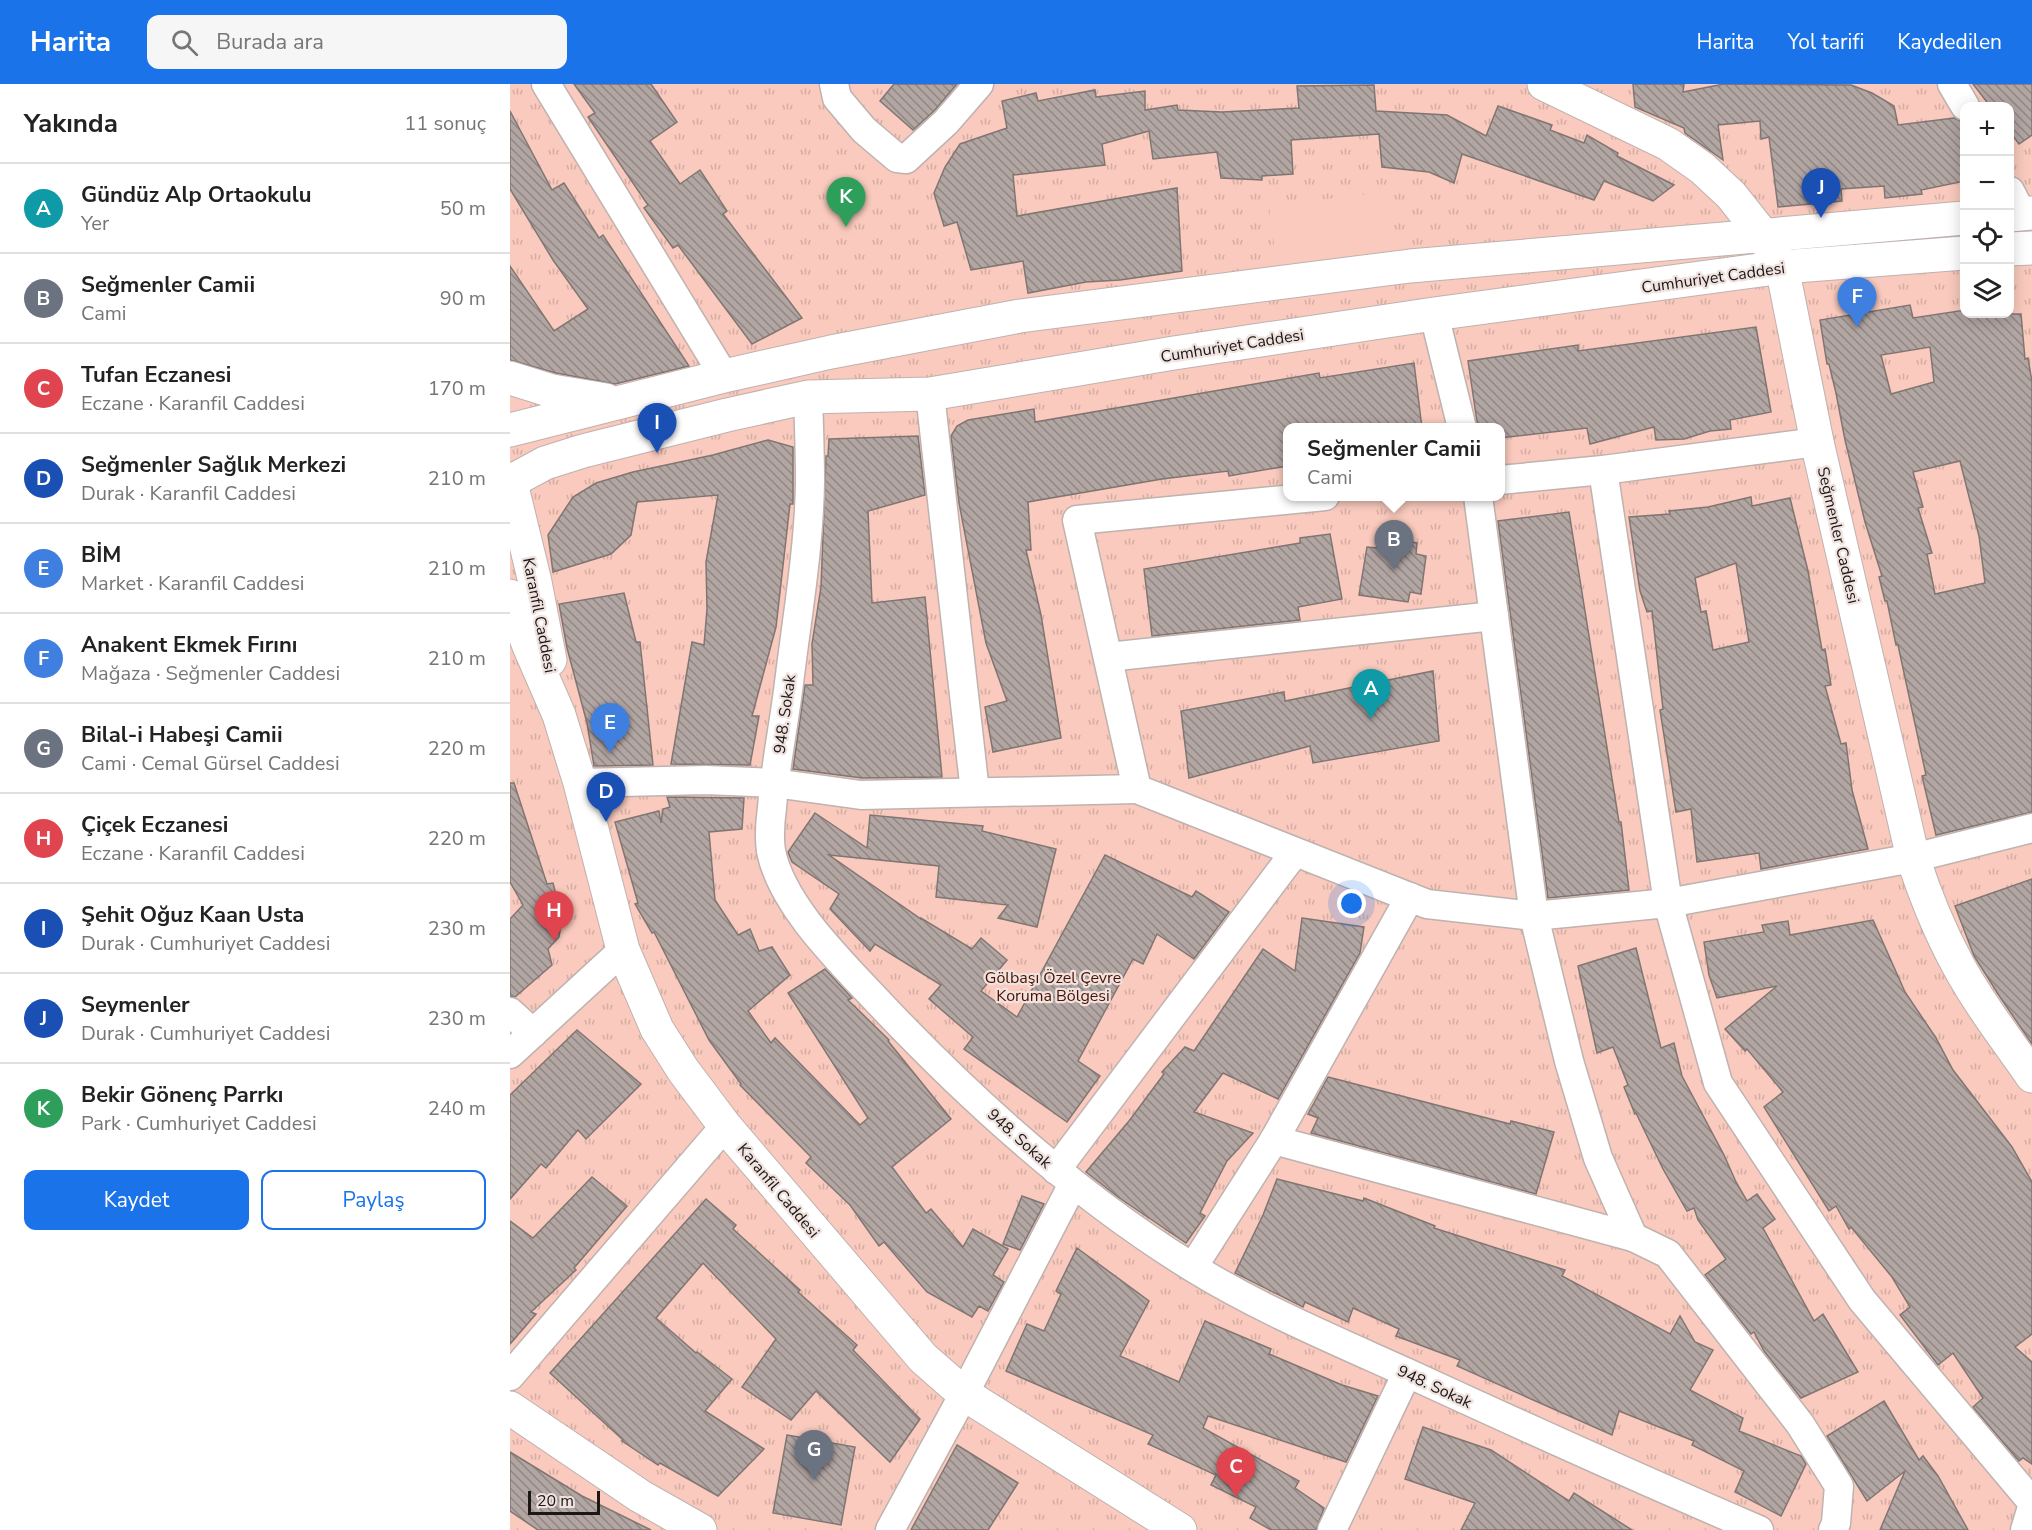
<!DOCTYPE html>
<html lang="tr">
<head>
<meta charset="utf-8">
<style>
  :root { --surface:#fff; --page:#f6f6f6; --text:#222; --muted:#767676; --line:#e0e0e0; --accent:#1a73e8 }
  body { margin:0; font-family:"Nunito Sans",sans-serif; background:var(--page); color:var(--text) }
  .controls { position:absolute; right:18px; top:18px; display:grid; overflow:hidden; border-radius:12px; box-shadow:0 3px 15px #0003 }
  .controls button { width:54px; height:54px; display:grid; place-items:center; padding:0; border:0; border-bottom:2px solid var(--line); background:var(--surface); color:var(--text); font:30px sans-serif }
  .scale { position:absolute; left:18px; bottom:15px; width:72px; box-sizing:border-box; padding-left:6px; border:3px solid #1b1715; border-top:0; font-size:16px; line-height:21px; white-space:nowrap; color:#1b1715; -webkit-text-stroke:4px #efe2df; paint-order:stroke }
  .you { position:absolute; left:842px; top:820px; width:21px; height:21px; margin:-15px; border:4px solid #fff; border-radius:50%; background:#1a73e8; box-shadow:0 0 0 9px #1a73e833 }
  .badge { display:grid; place-items:center; width:39px; height:39px; border-radius:50%; background:var(--accent); color:#fff; font-size:20px; font-weight:700 }
  .pin { position:absolute; translate:-50% -50px; filter:drop-shadow(0 2px 3px #0008) }
  .pin::after { content:''; position:absolute; top:32px; width:21px; height:18px; background:inherit; clip-path:polygon(0 0,100% 0,50% 100%) }
  .popup { position:absolute; left:773px; top:339px; width:222px; height:78px; box-sizing:border-box; display:grid; place-content:center; border-radius:12px; background:var(--surface); filter:drop-shadow(0 2px 4px #0005); font-size:20px; white-space:nowrap; color:var(--muted) }
  .popup b { font-size:22px; color:var(--text) }
  .popup::after { content:''; position:absolute; left:50%; top:100%; margin-left:-12px; border:12px solid transparent; border-top-color:var(--surface) }
  .list { margin:0; padding:0; list-style:none }
  h2 { display:flex; justify-content:space-between; align-items:center; height:78px; margin:0; padding:0 24px; font-size:26px }
  h2 small { font-size:20px; font-weight:400; color:var(--muted) }
  .list li { display:grid; grid-template-columns:39px 1fr auto; gap:18px; align-items:center; box-sizing:border-box; height:90px; padding:0 24px; border-top:2px solid var(--line) }
  .list b { display:block; font-size:22px; white-space:nowrap }
  .list p { margin:0; font-size:20px; white-space:nowrap; color:var(--muted) }
  .list em { font-size:20px; font-style:normal; color:var(--muted) }
  .actions { display:flex; gap:12px; padding:18px 24px }
  .actions a { flex:1; padding:14px 0; border:2px solid var(--accent); border-radius:12px; text-align:center; font-size:21px; color:var(--accent) }
  .actions .main { background:var(--accent); color:#fff }
  .icon { flex:none; width:33px; height:33px; fill:none; stroke:currentColor; stroke-width:2; stroke-linecap:round; stroke-linejoin:round }
  .map { position:relative; flex:none; width:1522px; height:1446px; overflow:hidden }
  header { display:flex; align-items:center; gap:36px; box-sizing:border-box; height:84px; padding:0 30px; background:var(--accent); color:#fff }
  header strong { font-size:28px }
  nav { display:flex; gap:33px; margin-inline-start:auto; font-size:21px }
  .search { width:420px; height:54px; background:var(--page); display:flex; align-items:center; gap:15px; box-sizing:border-box; padding:0 21px; border-radius:12px; color:var(--muted); font-size:22px }
  main { display:flex }
  aside { flex:1; background:var(--surface) }
  .map>svg:first-child { display:block }
</style>
</head>
<body>
<header>
<strong>Harita</strong>
<div class="search"><svg class="icon" aria-label="search" viewBox="0 0 24 24"><circle cx="10" cy="10" r="6"/><path d="M15 15l6 6"/></svg>Burada ara</div>
<nav><a>Harita</a><a>Yol tarifi</a><a>Kaydedilen</a></nav>
</header>
<main>
<aside>
<h2>Yakında<small>11 sonuç</small></h2>
<ul class="list">
<li><span class="badge" style="background:#0f9aa8">A</span><div><b>Gündüz Alp Ortaokulu</b><p>Yer</p></div><em>50 m</em></li>
<li><span class="badge" style="background:#6b7280">B</span><div><b>Seğmenler Camii</b><p>Cami</p></div><em>90 m</em></li>
<li><span class="badge" style="background:#e0444e">C</span><div><b>Tufan Eczanesi</b><p>Eczane · Karanfil Caddesi</p></div><em>170 m</em></li>
<li><span class="badge" style="background:#1a4fb4">D</span><div><b>Seğmenler Sağlık Merkezi</b><p>Durak · Karanfil Caddesi</p></div><em>210 m</em></li>
<li><span class="badge" style="background:#3f7fe0">E</span><div><b>BİM</b><p>Market · Karanfil Caddesi</p></div><em>210 m</em></li>
<li><span class="badge" style="background:#3f7fe0">F</span><div><b>Anakent Ekmek Fırını</b><p>Mağaza · Seğmenler Caddesi</p></div><em>210 m</em></li>
<li><span class="badge" style="background:#6b7280">G</span><div><b>Bilal-i Habeşi Camii</b><p>Cami · Cemal Gürsel Caddesi</p></div><em>220 m</em></li>
<li><span class="badge" style="background:#e0444e">H</span><div><b>Çiçek Eczanesi</b><p>Eczane · Karanfil Caddesi</p></div><em>220 m</em></li>
<li><span class="badge" style="background:#1a4fb4">I</span><div><b>Şehit Oğuz Kaan Usta</b><p>Durak · Cumhuriyet Caddesi</p></div><em>230 m</em></li>
<li><span class="badge" style="background:#1a4fb4">J</span><div><b>Seymenler</b><p>Durak · Cumhuriyet Caddesi</p></div><em>230 m</em></li>
<li><span class="badge" style="background:#2e9e5b">K</span><div><b>Bekir Gönenç Parrkı</b><p>Park · Cumhuriyet Caddesi</p></div><em>240 m</em></li>
</ul>
<div class="actions"><a class="main">Kaydet</a><a>Paylaş</a></div>
</aside>
<div class="map">
<svg width="1522" height="1446" viewBox="0 0 1522 1446">
  <defs>
    <pattern id="grass-tufts" width="24" height="20" patternUnits="userSpaceOnUse" patternTransform="scale(1.5)"><rect width="24" height="20" fill="#f9cabd"/><path d="M3 7l-1-3M5 7V3M7 7l1-3M15 17l-1-3M17 17v-4M19 17l1-3" fill="none" stroke="#d5ada2"/></pattern>
    <pattern id="building-back-hatch" width="6" height="6" patternUnits="userSpaceOnUse" patternTransform="scale(1.5)"><rect width="6" height="6" fill="#b2a6a3"/><path d="M-1 5l2 2M0 0l6 6M5-1l2 2" fill="none" stroke="#908684"/></pattern>
  </defs>
  <rect width="100%" height="100%" fill="#efe2df"/>
  <!-- grass -->
  <path fill="url(#grass-tufts)" fill-rule="evenodd" d="M0 0H1522V1446H0ZM1454 22H1500V230H1454ZM778 344H990V412H778Z"/>
  <!-- pitch -->
  <path fill="#f9cabd" d="M874 108 884 168 767 185 759 122Z"/>
  <!-- building -->
  <g fill="url(#building-back-hatch)" stroke="#817572" stroke-width="1.5" fill-rule="evenodd">
    <path d="M64 0H141L167 38 140 57 170 100 190 86 217 127 213 130 292 234 242 260 168 161 163 164 134 124 138 121 78 33 85 29Z"/>
    <path d="M384 0H447L424 27 403 46 370 17Z"/>
    <path d="M1123 0H1174L1173 8 1214 0 1341 1 1362 9 1384 22 1388 41 1444 34 1451 37 1455 46V97L1411 106 1412 110 1375 114 1374 102 1331 105 1332 117 1268 123 1259 53 1251 55 1250 37 1208 41 1213 76 1175 49 1174 44 1125 23Z"/>
    <path d="M1463 0H1522V51L1509 60 1500 48V22H1480Z"/>
    <path d="M864 1 866 27 937 31 976 52 988 22 1042 41 1040 46 1074 59 1077 51 1108 69 1107 72 1164 101 1143 117 1094 97 1084 116 952 70 944 99 919 88 872 83 869 50 781 56 783 90 752 92V96L711 94 707 68 643 75 639 47 592 60 595 81 503 91 507 132 667 104 672 187 610 196 576 198 518 209 513 177 461 186 447 138 434 142 424 109 435 83 450 60 497 44 492 17 526 9 528 17 585 6 586 13 635 7V26L667 21 668 26 712 28 789 24 787 2Z"/>
    <path d="M0 27 42 106 54 99 89 154 93 151 179 282 105 300 46 289 0 276V182L44 247 78 225 43 176 0 105Z"/>
    <path d="M1400 221 1403 234 1455 226V230H1511L1515 275 1518 274 1522 298V728L1426 751 1412 692 1416 691 1388 561H1386L1377 517H1375L1369 493 1372 492 1355 438 1335 356 1326 309 1319 280H1317L1310 236ZM1420 263 1424 298 1381 310 1371 271ZM1450 377 1469 452 1475 499 1425 510 1417 470 1422 469 1408 424 1413 423 1403 388Z"/>
    <path d="M1246 243 1261 328 1220 336 1221 345 1200 347 1174 355 1146 356 1144 343 1080 360 1077 344 990 354V344H968L958 277 1068 261V267Z"/>
    <path d="M904 279 912 344H777V382L719 392 718 387 652 395 518 418 521 466H516L531 531 551 654 483 668 475 623 497 617 476 559 449 419 441 352 447 342 458 336 524 325 525 338 809 289 810 294Z"/>
    <path d="M408 352 415 411 358 427 362 519 415 513 432 693 352 694 283 685 295 601H303L302 560 311 503 316 372H318L319 355Z"/>
    <path d="M258 356 283 363V420H280L266 543 242 632H249L240 681 161 680 182 558 194 561 197 525 196 478 208 411 127 418 121 451 101 470 43 488 38 451 63 413 86 399 123 388 203 371Z"/>
    <path d="M1241 413 1242 422 1280 414 1298 487 1312 566 1315 565 1321 601 1315 602 1331 660 1336 659 1342 706 1358 765 1251 785 1249 769 1187 778 1181 725 1166 728 1150 626 1153 625 1142 527 1137 528 1130 507 1119 433 1160 430 1159 427 1198 423ZM1226 479 1239 558 1203 566 1196 527 1191 528 1185 494Z"/>
    <path d="M1059 428 1109 738H1111L1119 806 1038 814 988 437Z"/>
    <path d="M820 450 832 515 788 523 790 536 642 552 634 485 790 459V454Z"/>
    <path d="M869 453 907 459 906 470 916 472 911 510 900 508 898 518 849 511 857 463 867 464Z"/>
    <path d="M114 509 126 558H130L143 681 84 682 77 639 57 564 49 520Z"/>
    <path d="M923 587 929 657 803 679 800 662 679 694 671 627 774 608 775 617Z"/>
    <path d="M0 699H4L37 800 43 799 52 834 49 853 38 865 42 881 5 913 0 912V835L13 821 0 798Z"/>
    <path d="M157 713 234 714 232 745 199 748 205 816 228 851 240 845 249 867 262 863 280 891 238 927 261 959 265 954 350 1041 358 1034 278 909 315 885 342 914 338 916 379 956 378 957 441 1035 382 1083 416 1129 421 1125 453 1163 463 1145 498 1165 483 1191 494 1198 478 1227 469 1222 462 1233 417 1208 374 1158 369 1162 340 1121 296 1079 301 1073 230 1001 231 1000 199 956 144 848 142 849 125 820 128 819 105 738 149 727 151 739 153 725 160 723Z"/>
    <path d="M305 729 357 764 360 731 473 742 472 747 546 765 527 843 488 834 498 821 426 813 429 782 319 771 411 835V834L462 865 471 854 497 876 471 907 507 933 595 771 682 813 686 807 719 828 684 875 647 850 633 880 623 875 568 977 590 992 557 1038 454 965 463 953 419 915 431 901 365 860 360 867 320 825 329 810 282 778 278 768Z"/>
    <path d="M1522 795V960L1490 913 1464 872 1445 822Z"/>
    <path d="M792 834 854 843 850 869 768 1015 713 989 684 1028 743 1049 717 1077 690 1129 695 1132 676 1159 608 1113 576 1088 619 1037 654 990 652 988 675 963 684 967 753 865 785 887Z"/>
    <path d="M1363 836 1395 908 1426 954 1443 986 1502 1063 1522 1098V1250L1505 1263 1522 1278V1380L1513 1374 1509 1377 1463 1323 1473 1314 1443 1269 1428 1281 1390 1231 1400 1223 1382 1193 1341 1143 1339 1145 1326 1122 1319 1127 1254 1023 1273 1008 1237 965 1235 967 1215 945 1267 902 1207 914 1199 891 1194 858 1254 848 1252 841 1278 837 1280 851Z"/>
    <path d="M1126 864 1151 964 1164 959 1172 992 1214 1071 1226 1098 1237 1117 1247 1110 1265 1135 1253 1144 1304 1237 1313 1230 1348 1288 1291 1314 1254 1267 1244 1248 1241 1250 1195 1191 1216 1175 1188 1136 1184 1124 1177 1127 1153 1085 1126 1029 1125 1030 1114 1003 1118 1001 1103 963 1087 969 1068 882Z"/>
    <path d="M67 946 131 1000 76 1055 68 1046 36 1084 31 1080 0 1115V1011Z"/>
    <path d="M818 993 1000 1040 1001 1037 1044 1048 1026 1110 801 1049 808 1034 798 1030Z"/>
    <path d="M82 1093 117 1122 64 1184 66 1186 21 1228 26 1230 0 1260V1137L23 1154Z"/>
    <path d="M767 1095 853 1117 854 1114 925 1142 924 1144 1055 1186 1052 1192 1160 1250 1170 1232 1185 1258 1203 1266 1180 1306 1233 1334 1229 1347 1291 1372 1296 1380 1271 1432 1225 1408 1234 1387 1182 1361 1184 1357 1109 1327 1102 1351 947 1282 950 1276 886 1252 889 1245 843 1224 838 1238 795 1218 793 1223 725 1189 753 1131Z"/>
    <path d="M512 1112 534 1120 510 1166 493 1160Z"/>
    <path d="M196 1115 226 1141 223 1145 290 1206 288 1208 347 1261 343 1266 410 1335 380 1378 306 1307 281 1336 232 1303 266 1255 193 1179 146 1234 186 1269 187 1268 222 1295 195 1327 254 1365 208 1412 150 1379 148 1381 112 1357 113 1356 40 1289Z"/>
    <path d="M567 1164 639 1217 610 1272 669 1298 695 1237 761 1265 759 1270 832 1301 868 1312 836 1378 698 1332 693 1344 789 1397 785 1404 814 1424 806 1446H761L740 1434 746 1423 701 1401 706 1391 638 1360 643 1351 496 1287 517 1240 534 1247 551 1210 546 1207Z"/>
    <path d="M1374 1317 1409 1376 1413 1372 1428 1392 1458 1446H1370L1395 1387 1357 1417 1317 1352Z"/>
    <path d="M913 1343 981 1366 1059 1417 1064 1409 1122 1446H951L965 1419 895 1395Z"/>
    <path d="M277 1351 345 1363 331 1441 263 1429Z"/>
    <path d="M447 1361 508 1399 478 1446H401Z"/>
    <path d="M0 1368 72 1412 141 1446H28L0 1427Z"/>
  </g>
  <g fill="none" stroke-linecap="round" stroke-linejoin="round">
    <!-- minor casing -->
    <g stroke="#bfb2af" stroke-width="31">
      <g id="minor">
        <path d="M36 0 214 292"/>
        <path d="M324 0 327 14 354 46 387 74 396 75 436 38 469 0"/>
        <path d="M1442 0 1455 22"/>
        <path d="M1500 107 1512 130"/>
        <path d="M924 230 952 344"/>
        <path d="M420 310 465 708"/>
        <path d="M298 313C299 341 300 370 300 398 299 465 287 533 279 599 274 641 265 682 262 724 260 738 259 753 261 767 272 823 335 882 373 923 466 1021 567 1112 682 1183 752 1226 827 1257 902 1291 1017 1344 1132 1396 1249 1446"/>
        <path d="M1093 386 1158 819 1208 999 1352 1216 1522 1418"/>
        <path d="M990 396 1093 386 1307 358"/>
        <path d="M815 412 567 436 627 705 917 820 1024 832 1158 819 1403 774 1522 744"/>
        <path d="M968 412 1024 832 1059 977 1088 1074 1123 1153 1158 1170 1290 1340 1329 1402 1326 1439 1323 1446"/>
        <path d="M598 573 984 532"/>
        <path d="M70 699 196 696 264 699 351 711 627 705"/>
        <path d="M0 928 23 949"/>
        <path d="M0 970 113 866"/>
        <path d="M764 1056 1123 1153"/>
        <path d="M546 1086 785 768"/>
        <path d="M683 1183 764 1056 900 813"/>
        <path d="M0 1292 215 1042"/>
        <path d="M380 1446 454 1310 563 1100"/>
        <path d="M822 1446 897 1289"/>
        <path d="M1515 1446 1522 1423"/>
      </g>
    </g>
    <!-- tertiary casing -->
    <g stroke="#bfb2af" stroke-width="35">
      <g id="tertiary">
        <path d="M1034 0 1158 60 1192 84 1221 111 1252 150 1272 183 1307 358 1403 774C1415 811 1429 846 1448 881 1469 920 1497 956 1522 992"/>
        <path d="M0 395 25 498 40 576"/>
        <path d="M0 512 19 562 49 631 70 699 113 866 147 945 173 986 215 1042 413 1274 454 1310 670 1446"/>
        <path d="M0 1324 130 1412 190 1446"/>
      </g>
    </g>
    <!-- secondary casing -->
    <g stroke="#bfb2af" stroke-width="35">
      <g id="secondary">
        <path d="M1500 131 1522 129"/>
        <path d="M1500 165 1522 164"/>
        <path d="M0 294 42 307 96 316"/>
        <path d="M0 346 214 292 321 268 510 232 900 182 1454 134"/>
        <path d="M0 398 35 379 73 367 217 331 298 313 420 310 664 269 924 230 1272 183 1454 169"/>
      </g>
    </g>
    <!-- minor -->
    <use href="#minor" stroke="#fff" stroke-width="28"/>
    <!-- tertiary -->
    <use href="#tertiary" stroke="#fff" stroke-width="33"/>
    <!-- secondary -->
    <use href="#secondary" stroke="#fff" stroke-width="33"/>
  </g>
  <g text-anchor="middle" stroke-width="4.5" stroke-linejoin="round" paint-order="stroke">
    <!-- street labels -->
    <g font-size="16" fill="#1b1715" stroke="#efe2df">
      <text transform="translate(1203 193) rotate(-8)" y="6">Cumhuriyet Caddesi</text>
      <text transform="translate(722 261) rotate(-9)" y="6">Cumhuriyet Caddesi</text>
      <text transform="translate(1329 451) rotate(77)" y="6">Seğmenler Caddesi</text>
      <text transform="translate(30 531) rotate(79)" y="6">Karanfil Caddesi</text>
      <text transform="translate(274 630) rotate(-82)" y="6">948. Sokak</text>
      <text transform="translate(510 1054) rotate(42)" y="6">948. Sokak</text>
      <text transform="translate(269 1106) rotate(50)" y="6">Karanfil Caddesi</text>
      <text transform="translate(925 1302) rotate(25)" y="6">948. Sokak</text>
    </g>
    <!-- park labels -->
    <g font-size="16" fill="#4d1001" stroke="#efe2df">
      <text x="543" y="899">Gölbaşı Özel Çevre<tspan x="543" dy="18">Koruma Bölgesi</tspan></text>
    </g>
  </g>
</svg>
<div class="controls">
<button>+</button>
<button>−</button>
<button><svg class="icon" aria-label="locate" viewBox="0 0 24 24"><circle cx="12" cy="12" r="6"/><path d="M12 2v4M12 18v4M2 12h4M18 12h4"/></svg></button>
<button><svg class="icon" aria-label="layers" viewBox="0 0 24 24"><path d="M12 4l9 5-9 5-9-5zM3 14l9 5 9-5"/></svg></button>
</div>
<div class="scale">20 m</div>
<div class="you"></div>
<div class="pin badge" style="left:861px;top:635px;background:#0f9aa8">A</div>
<div class="pin badge" style="left:884px;top:486px;background:#6b7280">B</div>
<div class="popup"><b>Seğmenler Camii</b>Cami</div>
<div class="pin badge" style="left:726px;top:1413px;background:#e0444e">C</div>
<div class="pin badge" style="left:96px;top:738px;background:#1a4fb4">D</div>
<div class="pin badge" style="left:100px;top:669px;background:#3f7fe0">E</div>
<div class="pin badge" style="left:1347px;top:243px;background:#3f7fe0">F</div>
<div class="pin badge" style="left:304px;top:1396px;background:#6b7280">G</div>
<div class="pin badge" style="left:44px;top:857px;background:#e0444e">H</div>
<div class="pin badge" style="left:147px;top:369px;background:#1a4fb4">I</div>
<div class="pin badge" style="left:1311px;top:134px;background:#1a4fb4">J</div>
<div class="pin badge" style="left:336px;top:143px;background:#2e9e5b">K</div>
</div>
</main>
</body>
</html>
